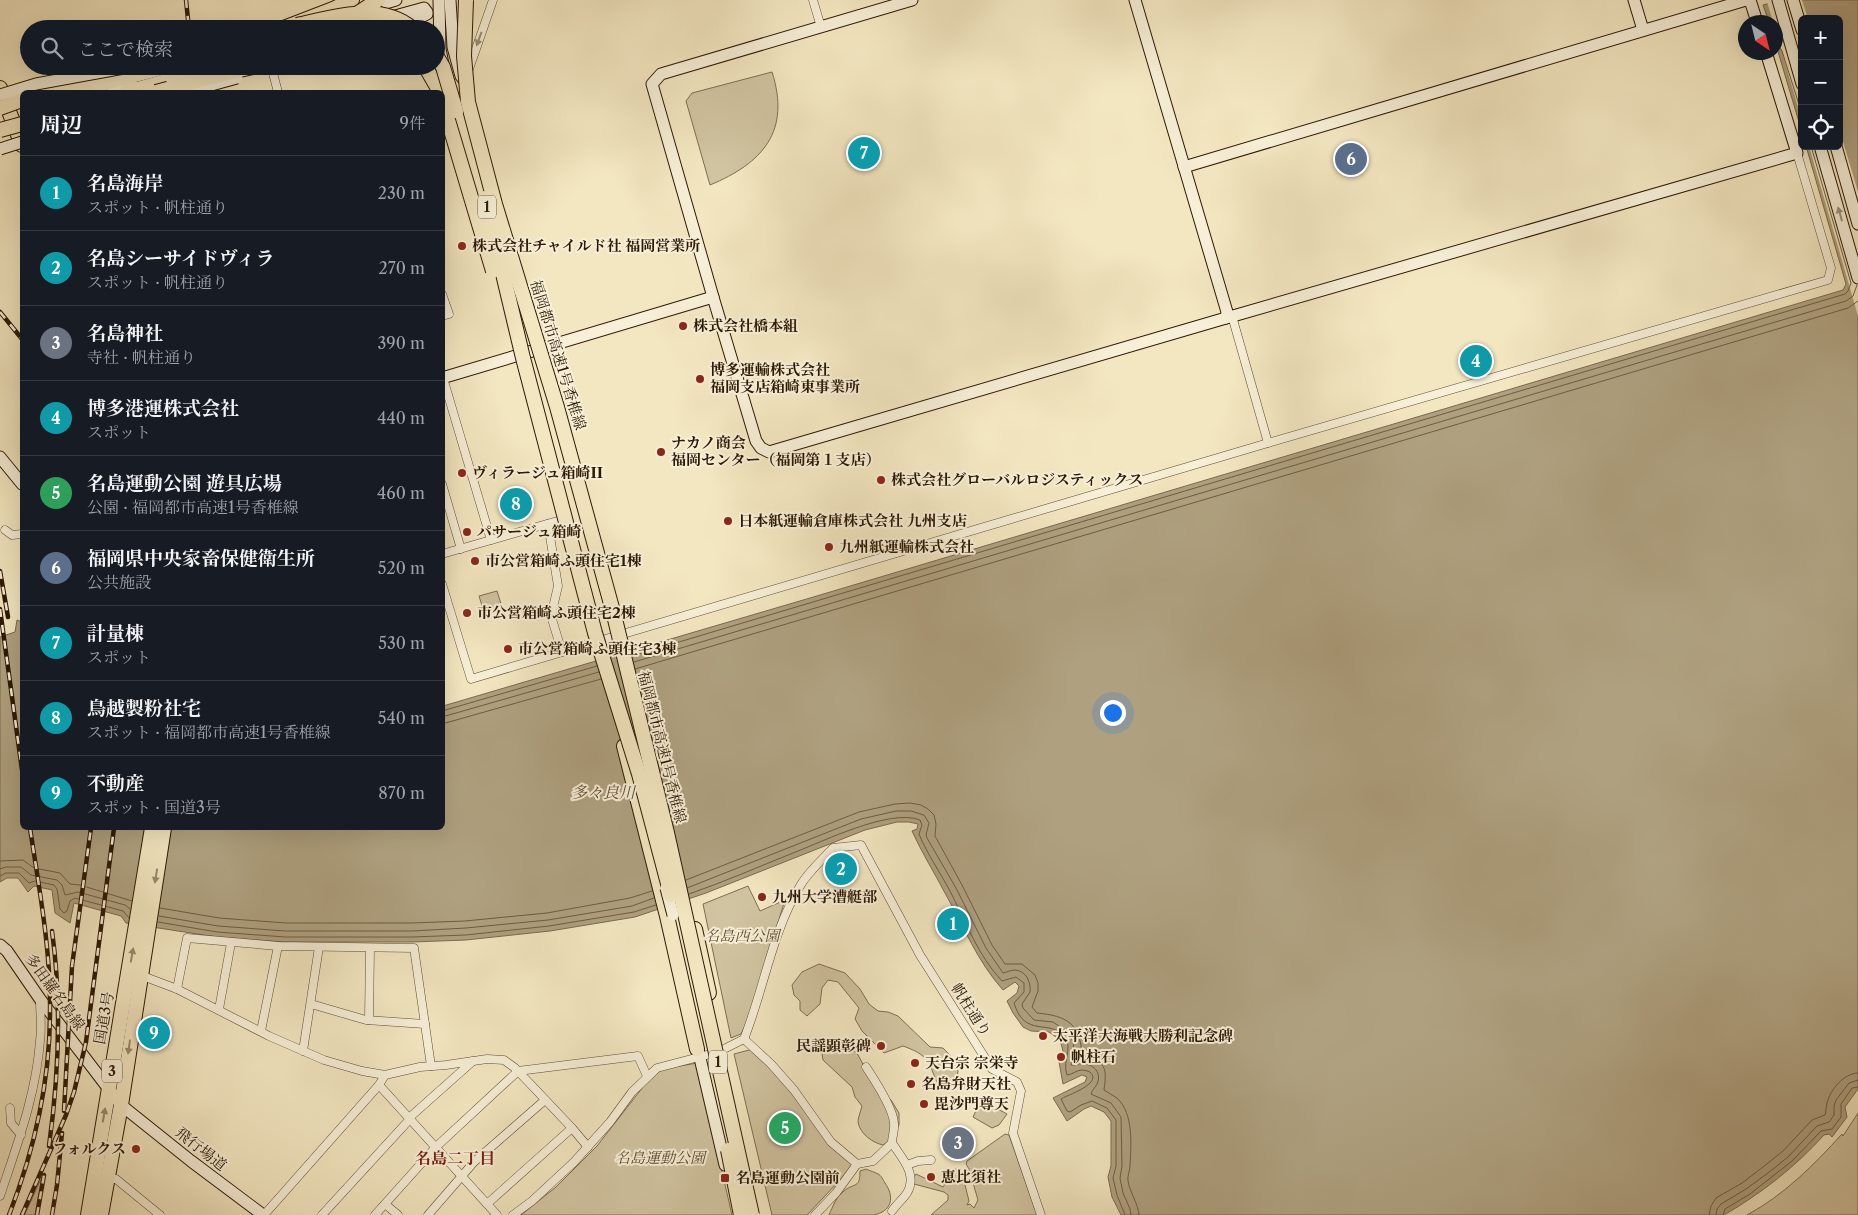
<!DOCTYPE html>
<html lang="ja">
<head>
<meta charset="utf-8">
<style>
  :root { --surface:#171b24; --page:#242831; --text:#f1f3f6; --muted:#9ea1a6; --line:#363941; --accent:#1a73e8 }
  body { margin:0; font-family:"Libre Caslon Text","Noto Serif JP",serif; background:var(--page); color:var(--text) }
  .controls { position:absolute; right:15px; top:15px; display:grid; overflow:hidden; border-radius:8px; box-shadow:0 5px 20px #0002 }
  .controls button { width:45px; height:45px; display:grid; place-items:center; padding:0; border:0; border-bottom:1px solid var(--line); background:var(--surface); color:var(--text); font:25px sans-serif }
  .compass { position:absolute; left:1738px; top:15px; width:45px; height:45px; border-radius:50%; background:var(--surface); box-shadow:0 5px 20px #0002; rotate:145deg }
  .you { position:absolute; left:1112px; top:712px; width:18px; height:18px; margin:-12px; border:4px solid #fff; border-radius:50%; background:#1a73e8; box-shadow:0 0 0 8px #1a73e833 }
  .badge { display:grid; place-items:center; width:32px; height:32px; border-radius:50%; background:var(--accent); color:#fff; font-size:16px; font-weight:700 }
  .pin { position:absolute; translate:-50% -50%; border:2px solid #fff; box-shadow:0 1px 5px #0006 }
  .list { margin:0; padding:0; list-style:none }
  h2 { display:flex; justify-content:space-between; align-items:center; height:65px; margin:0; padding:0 20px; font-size:21px }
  h2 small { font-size:16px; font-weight:400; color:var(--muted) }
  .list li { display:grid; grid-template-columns:32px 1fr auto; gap:15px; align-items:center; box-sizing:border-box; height:75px; padding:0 20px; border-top:1px solid var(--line) }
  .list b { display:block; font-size:19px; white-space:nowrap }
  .list p { margin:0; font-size:16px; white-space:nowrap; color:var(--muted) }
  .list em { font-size:16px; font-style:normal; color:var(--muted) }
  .icon { flex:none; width:28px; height:28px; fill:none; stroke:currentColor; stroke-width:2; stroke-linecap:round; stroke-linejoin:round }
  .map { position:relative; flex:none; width:1858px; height:1215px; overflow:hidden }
  .search { position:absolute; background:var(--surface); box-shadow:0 5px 20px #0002; left:20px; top:20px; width:425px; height:55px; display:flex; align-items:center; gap:12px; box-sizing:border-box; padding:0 18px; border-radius:28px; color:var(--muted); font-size:19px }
  .panel { position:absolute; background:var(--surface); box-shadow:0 5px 20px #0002; left:20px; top:90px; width:425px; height:740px; border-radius:8px }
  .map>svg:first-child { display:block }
</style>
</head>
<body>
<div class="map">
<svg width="1858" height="1215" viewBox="0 0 1858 1215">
  <rect width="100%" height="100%" fill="#f3e7c1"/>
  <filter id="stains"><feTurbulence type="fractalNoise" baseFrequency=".004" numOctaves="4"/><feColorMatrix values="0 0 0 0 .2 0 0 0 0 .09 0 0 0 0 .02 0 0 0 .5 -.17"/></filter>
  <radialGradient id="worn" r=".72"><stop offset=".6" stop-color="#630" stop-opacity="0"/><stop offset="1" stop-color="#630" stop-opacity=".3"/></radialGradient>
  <!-- green -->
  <g fill="#d1c4a1" stroke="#7e6e52">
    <path d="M772 72C791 131 763 163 710 185L686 101 692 93Z"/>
    <path d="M497 591 503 610 485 615 479 596Z"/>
    <path d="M748 886 760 911 785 900 748 1020 741 1034 731 1038 703 904Z"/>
    <path d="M819 964 845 973 860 989 869 1004 878 1011 888 1012 898 1016 930 1047 943 1048C959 1064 966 1075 944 1089 933 1084 934 1066 925 1058 919 1052 911 1049 903 1046L884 1053 862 1031 855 1019 859 1008 838 982 828 980 822 988 820 1004 807 1016 800 1010V1001L794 995 792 985 802 972Z"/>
    <path d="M838 1039 857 1053 872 1081 891 1100 899 1113V1125L889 1141 883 1145C873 1143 860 1134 858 1122 858 1117 861 1111 862 1106L855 1097 852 1087 823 1060 822 1054 826 1047Z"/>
    <path d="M753 1049 769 1064 854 1165 807 1215H772L734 1054Z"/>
    <path d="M697 1063 732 1215H521L556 1187 597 1146 650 1078 663 1069Z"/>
    <path d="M981 1100 1007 1114 999 1125 992 1128 973 1117Z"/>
    <path d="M1858 1113V1215H1747C1784 1195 1814 1165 1842 1134L1843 1136Z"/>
    <path d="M1005 1134 1009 1135 1037 1215H931L948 1200V1195L944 1192 914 1184V1177L916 1174 943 1187 954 1170 956 1169 962 1173 969 1201 967 1205 970 1204 974 1208 978 1200 969 1169 966 1164 967 1161Z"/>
    <path d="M866 1169C870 1171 875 1172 878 1174 881 1175 883 1180 885 1183 895 1197 892 1212 873 1215H829C833 1206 836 1197 844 1191 855 1182 860 1189 860 1171Z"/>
    <path d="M42 1177 35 1215H25V1214Z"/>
  </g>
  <!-- water -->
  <path fill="#afa180" stroke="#7b6a4e" d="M1781 0H1858V1089L1845 1107 1847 1117 1832 1137 1829 1134 1824 1135C1795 1167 1762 1193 1724 1215H1121L1112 1197 1108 1177 1111 1166V1121L1104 1112 1091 1106 1084 1109 1067 1121 1053 1098 1085 1082 1087 1077 1082 1075 1063 1084 1059 1062 1063 1051 1060 1040 1049 1032 1031 1031 1023 1027 1013 1013 1007 1001 1017 993 1019 986 1015 982 1003 990C977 961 964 927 945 893 934 872 922 853 912 831L917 829 918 824 909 822H897L865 830 706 893 635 917 550 931 466 940 412 942H285L217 937 126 923 121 916 74 903 70 923 55 913 52 890 34 886 28 892 18 878H7L0 882V637L15 632 17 620 22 622V828H442L443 706 810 598 1843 290 1846 284 1806 146H1839V19H1802V132L1776 45V22H1769L1763 5Z"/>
  <!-- pier -->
  <g fill="#f3e7c1">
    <path d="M1772 0H1802L1808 19H1802V121L1776 31V22H1773L1767 2Z"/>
    <path d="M1839 128 1858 192V316L1809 146H1839Z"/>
  </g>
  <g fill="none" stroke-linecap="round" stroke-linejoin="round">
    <!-- shore -->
    <g stroke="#6e5c42" stroke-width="1">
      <path d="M1776 47 1780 48 1782 51 1802 114"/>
      <path d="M632 656 1845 294 1848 291 1851 283 1811 146"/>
      <path d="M634 662 1846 301 1853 296 1857 285"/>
      <path d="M635 669 1848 308 1858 301"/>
      <path d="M442 711 597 666"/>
      <path d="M442 717 599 672"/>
      <path d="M442 724 601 679"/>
      <path d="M0 861 23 860 34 868 60 873 70 884 80 885 132 901"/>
      <path d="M0 869 6 867H21L31 875 57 880 62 885 65 895 78 892 125 905 130 909"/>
      <path d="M0 876 6 873H19L29 883 35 881 54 885 57 889 60 909 64 913 67 911 70 901 75 898 123 911 129 918"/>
      <path d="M686 880 859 812 895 804 910 803 921 805 928 809 934 815 936 824 935 836 962 885 992 945 1005 964H1022L1035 975 1038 983V991L1032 1007 1037 1013C1067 1016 1080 1023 1082 1055 1106 1063 1107 1066 1104 1090 1108 1093 1113 1095 1117 1098 1134 1114 1131 1145 1130 1166 1130 1171 1127 1176 1128 1181 1130 1193 1138 1203 1139 1215"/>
      <path d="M687 888 861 819 896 811H911L924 815 929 823 926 835 927 838 956 888 986 948 1003 973C1007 972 1011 970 1015 970 1027 971 1031 983 1030 992L1022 1004 1023 1008 1034 1020 1053 1022 1069 1033 1073 1042 1074 1050 1071 1065C1075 1066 1078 1063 1083 1064 1094 1064 1102 1073 1097 1084 1095 1088 1092 1090 1091 1094L1111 1103 1121 1117 1122 1166 1120 1178 1123 1193 1130 1209 1131 1215"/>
      <path d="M689 894C724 882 758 867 793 853 822 842 890 808 920 820L922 825 919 834 922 841C930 858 941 874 950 891 966 922 978 956 1002 981L1016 977 1024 983V992L1014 1003C1025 1039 1050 1018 1065 1037 1073 1049 1062 1061 1067 1075 1072 1075 1076 1070 1082 1070 1084 1070 1088 1071 1090 1072 1103 1084 1067 1095 1061 1099L1067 1111 1070 1112 1081 1105 1092 1101 1107 1108 1116 1120V1166L1113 1178 1117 1195 1125 1215"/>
      <path d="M160 908 219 918 286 923H412L465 921 547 913 630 898 652 891"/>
      <path d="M159 916 218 926 285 931H412L466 928 548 920 632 906 654 898"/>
      <path d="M158 922 217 932 285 937H412L466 935 549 926 634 912 656 905"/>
      <path d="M1709 1215 1711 1206 1716 1198 1742 1183 1763 1167 1783 1151 1812 1120 1825 1115C1826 1111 1826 1108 1827 1103 1830 1090 1844 1073 1858 1073"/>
      <path d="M1716 1215 1717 1209 1721 1204 1746 1189 1768 1173 1788 1157 1817 1126 1829 1122 1834 1115V1106L1836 1100 1849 1083 1858 1080"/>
      <path d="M1723 1215 1725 1209 1750 1194 1792 1161 1821 1131 1832 1129 1841 1117V1104L1852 1088 1858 1087"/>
    </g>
    <!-- street casing -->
    <g stroke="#5e4c32" stroke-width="9">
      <g id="street">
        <path d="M813 0 821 27"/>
        <path d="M271 66 278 92"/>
        <path d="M469 69 493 0"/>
        <path d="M442 294 449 314 442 316"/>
        <path d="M1232 316 1268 443"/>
        <path d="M443 378 491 540"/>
        <path d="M442 484 461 549"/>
        <path d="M548 524 558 586 551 616 562 652"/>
        <path d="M5 530 12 535 22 534"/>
        <path d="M442 554 568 518"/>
        <path d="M442 584 471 679 1268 443 1828 280 1831 268 1797 153"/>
        <path d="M140 975 177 989 269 1036 324 1060 362 1071 385 1075 420 1067 446 1065 487 1059 504 1060 515 1068 537 1091 572 1128 588 1147"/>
        <path d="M177 989 187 938 278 946 414 948 431 1066"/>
        <path d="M311 1004 366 1020 425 1024"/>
        <path d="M219 1009 231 943"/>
        <path d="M369 1020 370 948"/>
        <path d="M261 1031 278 946"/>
        <path d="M744 1039 771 1064 794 1090 831 1142 857 1164 836 1193 815 1215"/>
        <path d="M303 1051 319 947"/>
        <path d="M866 1067C874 1079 893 1109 894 1123 895 1130 892 1136 892 1143 902 1158 918 1175 907 1193 903 1199 896 1205 892 1211"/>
        <path d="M379 1085 497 1215"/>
        <path d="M10 1108 11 1123 21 1135"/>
        <path d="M409 1118 473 1061"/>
        <path d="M857 1164 873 1161 892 1143"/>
        <path d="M907 1165 918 1161 931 1160"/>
        <path d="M107 1179H116L160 1215"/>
        <path d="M0 1196C17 1145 36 1095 40 1041 42 1027 40 1013 40 999"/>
        <path d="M385 1204 398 1215"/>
        <path d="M487 1204 572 1128"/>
        <path d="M264 1215 379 1085 385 1075"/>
        <path d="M322 1215 410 1119"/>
        <path d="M375 1215 436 1147 518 1071 638 1056 647 1076"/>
        <path d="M428 1215 474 1162 545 1100"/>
        <path d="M513 1215 532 1201 574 1162 610 1122 632 1092 657 1068 718 1052 744 1039C764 989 772 932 800 886 808 872 822 860 833 848L861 845 920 955 992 1069 1017 1082 1021 1091 1013 1133 1041 1215"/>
      </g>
    </g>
    <!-- secondary casing -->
    <g stroke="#2c1803" stroke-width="13">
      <g id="secondary">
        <path d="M439 0 440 49 443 64"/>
        <path d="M450 0 453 47 461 76 464 80"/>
        <path d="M1634 0 1643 30"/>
        <path d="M1750 0 1757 22"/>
        <path d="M1778 0 1802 84"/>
        <path d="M1793 0 1802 30"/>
        <path d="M369 8 396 0"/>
        <path d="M348 29 424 8 427 12V14L396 29"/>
        <path d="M191 72 213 66"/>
        <path d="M112 92 134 87"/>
        <path d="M1820 146 1858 278"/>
        <path d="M1836 146 1858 224"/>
        <path d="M1184 167 1746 0"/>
        <path d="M713 297 652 84 661 74 912 0"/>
        <path d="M1226 318 1797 153 1766 52"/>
        <path d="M442 378 713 297 756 441 761 448 769 452 1226 318 1227 312 1135 0"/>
        <path d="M0 457 22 484"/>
        <path d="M0 945 7 951 40 999 121 1105 191 1161 263 1215"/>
        <path d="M696 1041 725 1165"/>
      </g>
    </g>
    <!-- highway casing -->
    <g stroke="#2c1803" stroke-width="16">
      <g id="highway">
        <path d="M281 29 333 9 352 0"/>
        <path d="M425 66 440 92"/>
        <path d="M235 71 258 66"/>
        <path d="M0 88 22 145"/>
        <path d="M44 92 81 82"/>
        <path d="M71 92 169 66"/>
        <path d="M127 92 173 79"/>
        <path d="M456 111 485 212"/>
        <path d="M624 746 667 916 697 1049"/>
        <path d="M695 929 709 993"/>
        <path d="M88 1215 152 828"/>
        <path d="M101 1215 121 1105 164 828"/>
      </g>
    </g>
    <!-- street -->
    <use href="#street" stroke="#f7efd7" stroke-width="8"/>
    <!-- secondary -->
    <use href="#secondary" stroke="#f7efd7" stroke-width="11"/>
    <!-- highway -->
    <use href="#highway" stroke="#f3e7c1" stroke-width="14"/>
    <!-- rail casing -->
    <g stroke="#2c1803" stroke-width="4.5">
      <g id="rail">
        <path d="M186 0 189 29"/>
        <path d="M192 66 194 92"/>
        <path d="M0 312 22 339"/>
        <path d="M0 571 8 617"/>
        <path d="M0 609 22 770"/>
        <path d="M64 1111 72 966 91 828"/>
        <path d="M49 1146C59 1074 62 1003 52 931"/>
        <path d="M9 1215C34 1151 50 1081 50 1012 51 950 39 888 30 828"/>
        <path d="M22 1215 66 1115 74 1092 86 1042 114 828"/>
        <path d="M37 1215 44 1175"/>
        <path d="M52 1215 57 1185 62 1133"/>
      </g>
    </g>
    <!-- rail -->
    <use href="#rail" stroke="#f7efd7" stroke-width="2.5" stroke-dasharray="8" stroke-linecap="butt"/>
    <!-- secondary-bridge casing -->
    <g stroke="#2c1803" stroke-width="13" stroke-linecap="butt">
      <g id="secondary-bridge">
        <path d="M186 92 237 78"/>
        <path d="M0 95 36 84 135 66"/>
        <path d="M0 149 22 142"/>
        <path d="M666 888 673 915"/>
      </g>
    </g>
    <!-- highway-bridge casing -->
    <g stroke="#2c1803" stroke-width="16" stroke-linecap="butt">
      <g id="highway-bridge">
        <path d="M466 0 464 56 468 102 495 204 557 407 614 615 667 833 752 1215"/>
        <path d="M358 13 378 0"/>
        <path d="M297 25C334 17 381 1 413 29"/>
        <path d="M436 55 443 67 456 111"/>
        <path d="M173 79 197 69"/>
        <path d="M156 92 235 71"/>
        <path d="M442 100 493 271"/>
        <path d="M0 108 22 100"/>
        <path d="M0 130 22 124"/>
        <path d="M485 198 523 358 595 633 639 774 671 895"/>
        <path d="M728 1150 741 1215"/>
      </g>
    </g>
    <!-- secondary-bridge -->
    <use href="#secondary-bridge" stroke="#f7efd7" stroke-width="11"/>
    <!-- highway-bridge -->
    <use href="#highway-bridge" stroke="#f3e7c1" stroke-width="14"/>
  </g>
  <!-- one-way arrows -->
  <defs><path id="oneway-solid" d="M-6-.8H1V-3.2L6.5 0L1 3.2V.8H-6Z" transform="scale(1.25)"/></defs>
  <g fill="#9c8e78">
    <use href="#oneway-solid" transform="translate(479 39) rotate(110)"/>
    <use href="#oneway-solid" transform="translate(1840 214) rotate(-106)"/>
  </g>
  <g fill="#998a6c">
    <use href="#oneway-solid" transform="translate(156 876) rotate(99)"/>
    <use href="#oneway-solid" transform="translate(132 955) rotate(-80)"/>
    <use href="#oneway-solid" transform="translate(129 1047) rotate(98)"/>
    <use href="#oneway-solid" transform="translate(104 1115) rotate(-80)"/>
  </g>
  <!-- markers -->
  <g fill="#8f2418" stroke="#f7efd7" stroke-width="2">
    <circle cx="462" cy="246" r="5"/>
    <circle cx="683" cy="326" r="5"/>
    <circle cx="700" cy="379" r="5"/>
    <circle cx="661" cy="452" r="5"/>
    <circle cx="462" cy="473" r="5"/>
    <circle cx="881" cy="480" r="5"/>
    <circle cx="728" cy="521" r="5"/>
    <circle cx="467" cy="532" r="5"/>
    <circle cx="829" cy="547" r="5"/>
    <circle cx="475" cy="561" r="5"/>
    <circle cx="467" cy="613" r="5"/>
    <circle cx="508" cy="649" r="5"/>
    <circle cx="762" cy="897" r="5"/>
    <circle cx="1043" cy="1036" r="5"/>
    <circle cx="881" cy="1046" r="5"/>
    <circle cx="1061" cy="1057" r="5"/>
    <circle cx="915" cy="1063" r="5"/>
    <circle cx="911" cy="1084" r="5"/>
    <circle cx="924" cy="1104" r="5"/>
    <circle cx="136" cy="1149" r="5"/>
    <circle cx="931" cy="1177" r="5"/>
    <rect x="720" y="1173" width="10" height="10" rx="2.5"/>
  </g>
  <g text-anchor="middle" stroke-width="4" stroke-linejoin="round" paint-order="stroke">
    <!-- shield labels -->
    <g fill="#f7efd7" stroke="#695843" stroke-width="1">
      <rect x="478" y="195.5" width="18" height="23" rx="4"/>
      <rect x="709" y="1050.5" width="18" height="23" rx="4"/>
      <rect x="102" y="1059.5" width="20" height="23" rx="4"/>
    </g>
    <g font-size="14" font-weight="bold" fill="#2c1803">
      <text x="487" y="212">1</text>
      <text x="718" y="1067">1</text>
      <text x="112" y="1076">3</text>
    </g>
    <!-- poi labels -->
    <g font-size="15" font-weight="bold" fill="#2c1803" stroke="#f7efd7" text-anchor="start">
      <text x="472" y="251">株式会社チャイルド社 福岡営業所</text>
      <text x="693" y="331">株式会社橋本組</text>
      <text x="710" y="375">博多運輸株式会社<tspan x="710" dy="17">福岡支店箱崎東事業所</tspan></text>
      <text x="671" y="448">ナカノ商会<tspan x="671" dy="17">福岡センター（福岡第１支店）</tspan></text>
      <text x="472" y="478">ヴィラージュ箱崎II</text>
      <text x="891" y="485">株式会社グローバルロジスティックス</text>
      <text x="738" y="526">日本紙運輸倉庫株式会社 九州支店</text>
      <text x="477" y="537">パサージュ箱崎</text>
      <text x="839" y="552">九州紙運輸株式会社</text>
      <text x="485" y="566">市公営箱崎ふ頭住宅1棟</text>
      <text x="477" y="618">市公営箱崎ふ頭住宅2棟</text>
      <text x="518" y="654">市公営箱崎ふ頭住宅3棟</text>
      <text x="772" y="902">九州大学漕艇部</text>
      <text x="1053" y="1041">太平洋大海戦大勝利記念碑</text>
      <text x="871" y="1051" text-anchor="end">民謡顕彰碑</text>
      <text x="1071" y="1062">帆柱石</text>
      <text x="925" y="1068">天台宗 宗栄寺</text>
      <text x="921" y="1089">名島弁財天社</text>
      <text x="934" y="1109">毘沙門尊天</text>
      <text x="126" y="1154" text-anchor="end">フォルクス</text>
      <text x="941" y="1182">恵比須社</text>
      <text x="735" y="1183">名島運動公園前</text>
    </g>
    <!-- street labels -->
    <g font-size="15" fill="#2c1803" stroke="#f7efd7">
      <text transform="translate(558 355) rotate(73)" y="5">福岡都市高速1号香椎線</text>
      <text transform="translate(662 747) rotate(76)" y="5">福岡都市高速1号香椎線</text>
      <text transform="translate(55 992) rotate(54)" y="5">多田羅名島線</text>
      <text transform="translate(971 1010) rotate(58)" y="5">帆柱通り</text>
      <text transform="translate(104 1018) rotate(-80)" y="5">国道3号</text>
      <text transform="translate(201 1149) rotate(38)" y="5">飛行場道</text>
    </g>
    <!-- park labels -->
    <g font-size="15" font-style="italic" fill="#5e4c32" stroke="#f7efd7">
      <text x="742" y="941">名島西公園</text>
      <text x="660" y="1163">名島運動公園</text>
    </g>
    <!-- water labels -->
    <g font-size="16" font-style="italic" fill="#604f35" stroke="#f7efd7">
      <text x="603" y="798">多々良川</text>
    </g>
    <!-- neighbourhood labels -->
    <g font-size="16" font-weight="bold" fill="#7a1f14" stroke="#f7efd7">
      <text x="455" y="1164">名島二丁目</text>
    </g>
  </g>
  <rect width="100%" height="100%" filter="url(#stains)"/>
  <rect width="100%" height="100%" fill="url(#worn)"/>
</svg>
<div class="controls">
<button>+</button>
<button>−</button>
<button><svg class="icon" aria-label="locate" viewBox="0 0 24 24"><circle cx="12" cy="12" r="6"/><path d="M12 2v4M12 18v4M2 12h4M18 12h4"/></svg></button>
</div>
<svg class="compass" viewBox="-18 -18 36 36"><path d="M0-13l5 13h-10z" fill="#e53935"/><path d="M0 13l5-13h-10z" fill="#9ea1a6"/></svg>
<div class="you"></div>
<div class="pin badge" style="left:953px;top:924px;background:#0f9aa8">1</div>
<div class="pin badge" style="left:841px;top:869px;background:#0f9aa8">2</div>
<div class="pin badge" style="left:958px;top:1143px;background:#6b7280">3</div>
<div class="pin badge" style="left:1476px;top:361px;background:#0f9aa8">4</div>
<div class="pin badge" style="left:785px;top:1128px;background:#2e9e5b">5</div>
<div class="pin badge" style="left:1351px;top:159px;background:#5c6f8a">6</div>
<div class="pin badge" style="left:864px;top:153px;background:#0f9aa8">7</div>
<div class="pin badge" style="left:516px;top:504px;background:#0f9aa8">8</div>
<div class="pin badge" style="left:154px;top:1033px;background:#0f9aa8">9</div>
<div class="search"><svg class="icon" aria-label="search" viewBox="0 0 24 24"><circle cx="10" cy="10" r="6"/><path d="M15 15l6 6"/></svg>ここで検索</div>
<section class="panel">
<h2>周辺<small>9件</small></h2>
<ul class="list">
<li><span class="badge" style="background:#0f9aa8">1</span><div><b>名島海岸</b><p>スポット · 帆柱通り</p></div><em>230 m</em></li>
<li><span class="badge" style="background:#0f9aa8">2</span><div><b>名島シーサイドヴィラ</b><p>スポット · 帆柱通り</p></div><em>270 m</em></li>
<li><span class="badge" style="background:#6b7280">3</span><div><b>名島神社</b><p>寺社 · 帆柱通り</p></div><em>390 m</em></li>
<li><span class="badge" style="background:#0f9aa8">4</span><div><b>博多港運株式会社</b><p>スポット</p></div><em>440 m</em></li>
<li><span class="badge" style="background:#2e9e5b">5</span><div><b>名島運動公園 遊具広場</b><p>公園 · 福岡都市高速1号香椎線</p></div><em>460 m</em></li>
<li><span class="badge" style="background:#5c6f8a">6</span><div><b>福岡県中央家畜保健衛生所</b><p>公共施設</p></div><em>520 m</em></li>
<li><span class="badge" style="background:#0f9aa8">7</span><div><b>計量棟</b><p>スポット</p></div><em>530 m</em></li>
<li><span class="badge" style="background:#0f9aa8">8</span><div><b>鳥越製粉社宅</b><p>スポット · 福岡都市高速1号香椎線</p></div><em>540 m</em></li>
<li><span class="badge" style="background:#0f9aa8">9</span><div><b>不動産</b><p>スポット · 国道3号</p></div><em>870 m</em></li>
</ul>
</section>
</div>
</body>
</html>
